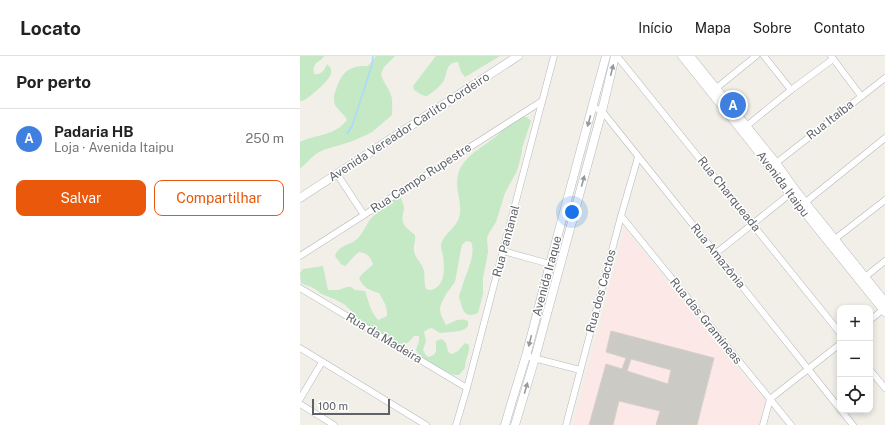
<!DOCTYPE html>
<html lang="pt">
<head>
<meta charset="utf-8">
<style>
  :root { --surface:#fff; --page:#f2f2f2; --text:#222; --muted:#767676; --line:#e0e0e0; --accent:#ea580c }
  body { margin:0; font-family:"Public Sans",sans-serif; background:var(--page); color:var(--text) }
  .controls { position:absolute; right:12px; bottom:12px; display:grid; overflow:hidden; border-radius:8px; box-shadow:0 2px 6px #0003 }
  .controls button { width:36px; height:36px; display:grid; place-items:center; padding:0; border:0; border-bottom:1px solid var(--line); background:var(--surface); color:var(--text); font:20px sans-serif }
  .scale { position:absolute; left:12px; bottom:10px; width:78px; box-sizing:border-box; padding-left:4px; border:2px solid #5f6368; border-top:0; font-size:11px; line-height:14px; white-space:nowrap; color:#5f6368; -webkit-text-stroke:3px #fff; paint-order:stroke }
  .you { position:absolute; left:272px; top:156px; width:14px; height:14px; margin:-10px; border:3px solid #fff; border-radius:50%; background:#1a73e8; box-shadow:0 0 0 6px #1a73e833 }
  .badge { display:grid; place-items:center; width:26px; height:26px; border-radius:50%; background:var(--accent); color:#fff; font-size:13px; font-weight:700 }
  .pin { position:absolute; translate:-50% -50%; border:2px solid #fff; box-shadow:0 1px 4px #0006 }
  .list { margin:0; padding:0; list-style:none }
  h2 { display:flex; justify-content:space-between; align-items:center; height:52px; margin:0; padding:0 16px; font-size:17px }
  h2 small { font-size:13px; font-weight:400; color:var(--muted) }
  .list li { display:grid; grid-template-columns:26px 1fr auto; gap:12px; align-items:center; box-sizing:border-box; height:60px; padding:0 16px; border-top:1px solid var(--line) }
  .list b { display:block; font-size:15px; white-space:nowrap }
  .list p { margin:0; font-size:13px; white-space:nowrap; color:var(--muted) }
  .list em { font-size:13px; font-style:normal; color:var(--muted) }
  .actions { display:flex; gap:8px; padding:12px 16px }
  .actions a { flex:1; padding:9px 0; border:1px solid var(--accent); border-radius:8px; text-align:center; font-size:14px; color:var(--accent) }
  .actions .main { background:var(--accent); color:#fff }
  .icon { flex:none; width:22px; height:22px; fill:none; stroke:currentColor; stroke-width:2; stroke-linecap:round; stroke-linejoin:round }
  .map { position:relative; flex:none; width:585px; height:369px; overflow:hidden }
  header { display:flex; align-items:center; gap:24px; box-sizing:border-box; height:56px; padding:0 20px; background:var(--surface); border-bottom:1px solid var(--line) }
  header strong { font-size:19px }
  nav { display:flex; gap:22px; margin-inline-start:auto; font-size:14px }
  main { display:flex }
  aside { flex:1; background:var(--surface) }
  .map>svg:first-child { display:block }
</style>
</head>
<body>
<header>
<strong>Locato</strong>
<nav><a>Início</a><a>Mapa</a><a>Sobre</a><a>Contato</a></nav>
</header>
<main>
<aside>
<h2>Por perto<small></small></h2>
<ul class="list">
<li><span class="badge" style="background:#3f7fe0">A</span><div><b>Padaria HB</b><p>Loja · Avenida Itaipu</p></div><em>250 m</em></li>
</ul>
<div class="actions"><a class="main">Salvar</a><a>Compartilhar</a></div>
</aside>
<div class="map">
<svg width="585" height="369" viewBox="0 0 585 369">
  <rect width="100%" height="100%" fill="#f1efe8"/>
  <!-- medical -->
  <path fill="#fce8e6" d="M325 174 465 346 459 369H273Z"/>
  <!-- green -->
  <g fill="#c5e8c5">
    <path d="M0 0H24C20 7 12 5 14 18 21 19 24 15 27 8 30 11 32 13 31 17 31 23 12 39 6 43 4 44 2 45 0 45Z"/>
    <path d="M76 0H95L84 11 81 18C83 27 88 30 91 39 93 45 92 52 92 59L72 76 64 80 50 86 23 94 16 98 10 103 0 113V86C17 78 35 80 47 64 45 59 37 53 35 49 33 43 34 39 36 34 41 17 49 9 68 10L74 3Z"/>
    <path d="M136 0H200L165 21 161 16 158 6C145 7 148 16 144 24 140 31 133 36 127 40L122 39 114 34 113 30Z"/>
    <path d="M222 61H227L231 65 222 92V96L217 115 212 124 205 137 196 166 189 177 187 182 188 196 183 222V238L178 257C167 262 163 257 161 247 160 245 159 242 159 241 159 239 160 237 161 235 164 220 177 200 171 186L166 185 162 189 161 193 155 226 146 238 141 248 140 253 141 259 146 269C154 266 158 261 168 265V270L165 273 160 275 140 277 132 272 128 273 124 276 126 285 123 294 125 298 128 301 134 299 136 295V285L142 283 146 287 148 296 152 298 158 295 165 287 169 289C170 297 165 303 165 312L159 319H154L149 317 120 301 116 294 119 285V280H114C111 284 109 287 104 288 95 289 66 269 58 263 52 258 48 249 40 246 34 242 27 241 20 237 18 235 18 235 15 233 11 230 6 230 1 227L0 217 3 213 23 210 28 234H38L47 231H51L55 234 65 235C69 246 70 255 78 264L83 262 87 260C88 251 83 244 79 237 68 234 64 232 59 222 63 216 69 213 73 208 70 200 67 197 59 196 53 200 50 206 45 210L41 208 35 200C40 187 52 190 59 181 63 176 66 170 69 165 72 161 90 144 95 142 98 141 98 141 101 141 102 145 103 148 104 151 104 158 100 164 105 170 108 174 112 176 115 179 116 185 113 190 114 195 115 202 121 206 123 212 126 219 123 226 126 233 131 235 133 234 137 231 146 224 144 209 143 199 142 196 141 193 141 190 142 179 156 172 159 162 164 144 151 129 161 111 169 97 183 91 195 81 200 77 204 73 209 69 213 66 218 63 222 61Z"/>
  </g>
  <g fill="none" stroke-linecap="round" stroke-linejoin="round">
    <!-- stream -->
    <path stroke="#aadaff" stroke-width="1.5" d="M47 78 52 70 72 9 73 0"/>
  </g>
  <!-- building -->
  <path fill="#cccac5" stroke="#d6d1c6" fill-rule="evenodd" d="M311 275 414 302 397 369H356L360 355 319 345 313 369H289L306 308 322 313 326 302 306 296ZM331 303 371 314 368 328 327 315Z"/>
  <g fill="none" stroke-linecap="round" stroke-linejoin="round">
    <!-- street casing -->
    <g stroke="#b5b8bc" stroke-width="7">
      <g id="street">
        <path d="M317 0 540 277"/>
        <path d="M464 0 491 34"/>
        <path d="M531 0 561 40"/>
        <path d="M414 34 456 0"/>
        <path d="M293 51 302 55 540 353"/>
        <path d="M444 72 491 34 533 3"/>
        <path d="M476 107 585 22"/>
        <path d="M37 118 64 159"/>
        <path d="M502 149 585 82"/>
        <path d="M321 160 491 369"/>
        <path d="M535 183 585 144"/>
        <path d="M203 195 250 208"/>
        <path d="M415 198 490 138 492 137"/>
        <path d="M0 200 242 45"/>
        <path d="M565 221 585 205"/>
        <path d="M0 232 167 332"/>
        <path d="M570 264 585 252"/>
        <path d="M0 292 126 369"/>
        <path d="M226 300 280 314"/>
        <path d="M570 314 585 332"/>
        <path d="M0 343 22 306"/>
        <path d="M0 348 34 369"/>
        <path d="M541 354 553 369"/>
        <path d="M156 369 167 332 254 0"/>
        <path d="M266 369 321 160 338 101"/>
        <path d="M463 369 470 343 540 288"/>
      </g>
    </g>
    <!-- secondary casing -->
    <g stroke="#b6babf" stroke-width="9">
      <g id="secondary">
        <path d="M382 0 454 90 490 138 585 256"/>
        <path d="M390 0 476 107 496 135 585 246"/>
        <path d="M0 142 218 0"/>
        <path d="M205 369 212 345 226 300 250 208 306 0"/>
        <path d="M215 369 235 302 302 55 315 0"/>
      </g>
    </g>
    <!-- street -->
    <use href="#street" stroke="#fff" stroke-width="6"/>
    <!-- secondary -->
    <use href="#secondary" stroke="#fff" stroke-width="8"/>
  </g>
  <!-- one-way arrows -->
  <defs><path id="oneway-solid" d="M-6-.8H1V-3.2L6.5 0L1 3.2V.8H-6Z"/></defs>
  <g fill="#979a9d">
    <use href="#oneway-solid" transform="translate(312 14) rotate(-76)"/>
    <use href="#oneway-solid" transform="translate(289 65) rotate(105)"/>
    <use href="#oneway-solid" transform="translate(283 125) rotate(-75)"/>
    <use href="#oneway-solid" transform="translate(230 285) rotate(104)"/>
    <use href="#oneway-solid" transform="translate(226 332) rotate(-74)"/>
  </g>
  <g text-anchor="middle" stroke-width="3" stroke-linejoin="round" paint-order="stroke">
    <!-- street labels -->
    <g font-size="12" fill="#5f6368" stroke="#fff">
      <text transform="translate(530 64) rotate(-38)" y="4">Rua Itaíba</text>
      <text transform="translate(109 71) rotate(-33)" y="4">Avenida Vereador Carlito Cordeiro</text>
      <text transform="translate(121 122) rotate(-33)" y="4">Rua Campo Rupestre</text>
      <text transform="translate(483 128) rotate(53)" y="4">Avenida Itaipu</text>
      <text transform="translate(429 138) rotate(51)" y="4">Rua Charqueada</text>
      <text transform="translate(206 185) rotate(-75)" y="4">Rua Pantanal</text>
      <text transform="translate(418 200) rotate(51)" y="4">Rua Amazônia</text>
      <text transform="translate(247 220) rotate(-75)" y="4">Avenida Iraque</text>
      <text transform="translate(301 235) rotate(-75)" y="4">Rua dos Cactos</text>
      <text transform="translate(406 265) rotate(51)" y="4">Rua das Gramíneas</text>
      <text transform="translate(84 282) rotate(31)" y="4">Rua da Madeira</text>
    </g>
  </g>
</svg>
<div class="controls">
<button>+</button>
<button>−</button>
<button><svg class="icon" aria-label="locate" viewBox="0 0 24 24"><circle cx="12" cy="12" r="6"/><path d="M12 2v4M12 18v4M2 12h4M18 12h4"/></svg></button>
</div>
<div class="scale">100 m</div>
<div class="you"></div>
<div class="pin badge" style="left:433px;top:49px;background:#3f7fe0">A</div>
</div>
</main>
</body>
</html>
